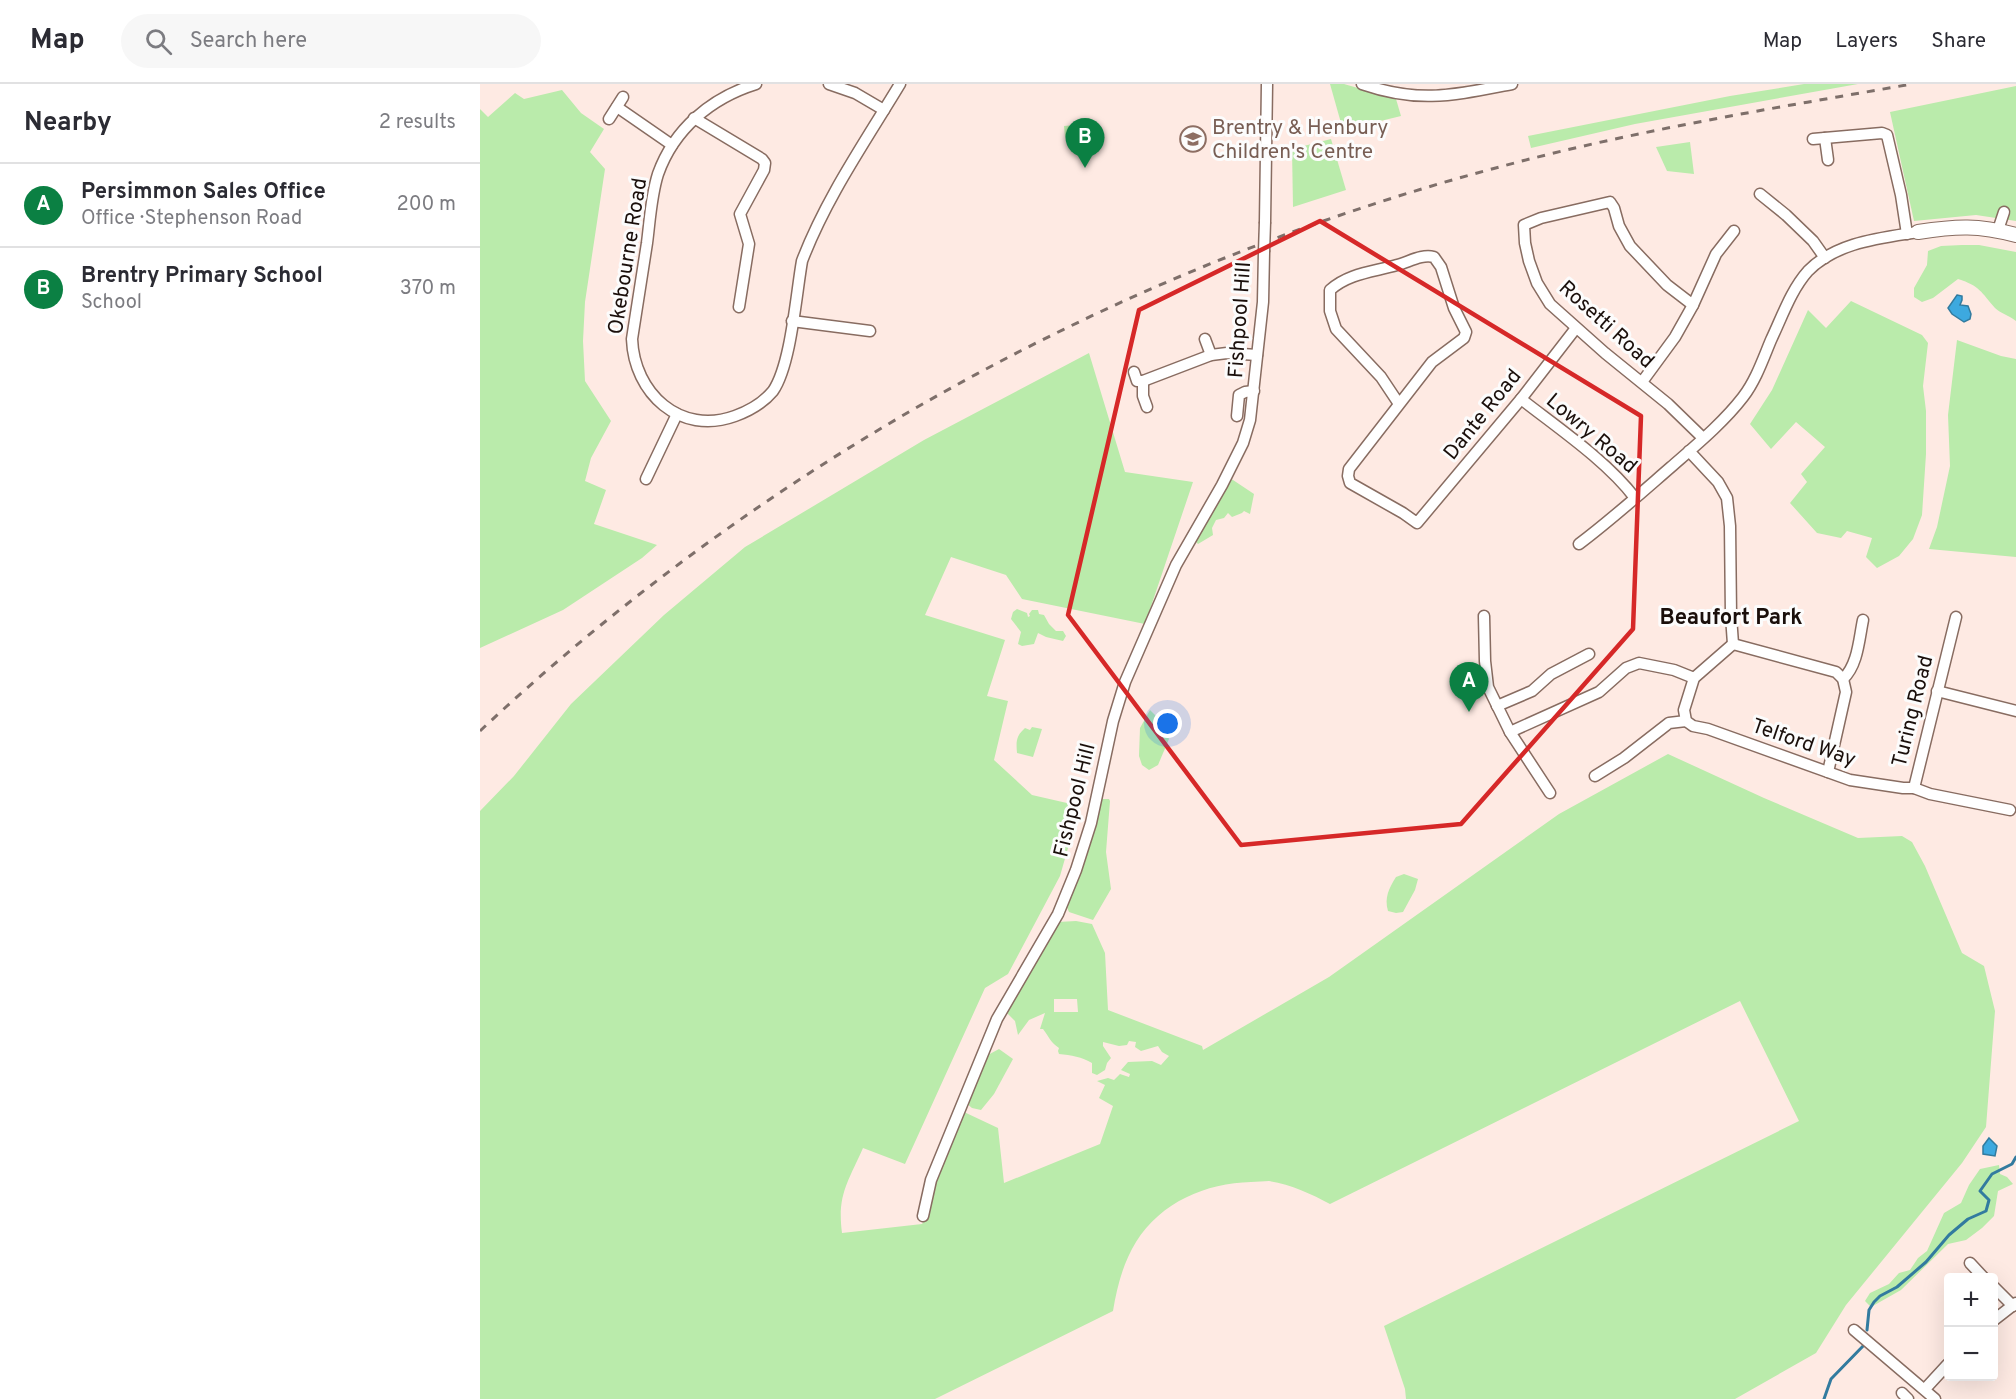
<!DOCTYPE html>
<html lang="en">
<head>
<meta charset="utf-8">
<style>
  :root { --surface:#fff; --page:#f7f7f7; --text:#2b2b33; --muted:#7c7c81; --line:#e1e1e2; --accent:#0b8043 }
  body { margin:0; font-family:Overpass,sans-serif; background:var(--page); color:var(--text) }
  .controls { position:absolute; right:18px; bottom:18px; display:grid; overflow:hidden; border-radius:6px; box-shadow:0 6px 24px #0002 }
  .controls button { width:54px; height:54px; display:grid; place-items:center; padding:0; border:0; border-bottom:2px solid var(--line); background:var(--surface); color:var(--text); font:30px sans-serif }
  .you { position:absolute; left:688px; top:640px; width:21px; height:21px; margin:-15px; border:4px solid #fff; border-radius:50%; background:#1a73e8; box-shadow:0 0 0 9px #1a73e833 }
  .badge { display:grid; place-items:center; width:39px; height:39px; border-radius:50%; background:var(--accent); color:#fff; font-size:20px; font-weight:700 }
  .pin { position:absolute; translate:-50% -50px; filter:drop-shadow(0 2px 3px #0008) }
  .pin::after { content:''; position:absolute; top:32px; width:21px; height:18px; background:inherit; clip-path:polygon(0 0,100% 0,50% 100%) }
  .list { margin:0; padding:0; list-style:none }
  h2 { display:flex; justify-content:space-between; align-items:center; height:78px; margin:0; padding:0 24px; font-size:26px }
  h2 small { font-size:20px; font-weight:400; color:var(--muted) }
  .list li { display:grid; grid-template-columns:39px 1fr auto; gap:18px; align-items:center; box-sizing:border-box; height:84px; padding:0 24px; border-top:2px solid var(--line) }
  .list b { display:block; font-size:22px; white-space:nowrap }
  .list p { margin:0; font-size:20px; white-space:nowrap; color:var(--muted) }
  .list em { font-size:20px; font-style:normal; color:var(--muted) }
  .icon { flex:none; width:33px; height:33px; fill:none; stroke:currentColor; stroke-width:2; stroke-linecap:round; stroke-linejoin:round }
  .map { position:relative; flex:none; width:1536px; height:1315px; overflow:hidden }
  header { display:flex; align-items:center; gap:36px; box-sizing:border-box; height:84px; padding:0 30px; background:var(--surface); border-bottom:2px solid var(--line) }
  header strong { font-size:28px }
  nav { display:flex; gap:33px; margin-inline-start:auto; font-size:21px }
  .search { width:420px; height:54px; background:var(--page); display:flex; align-items:center; gap:15px; box-sizing:border-box; padding:0 21px; border-radius:33px; color:var(--muted); font-size:22px }
  main { display:flex }
  aside { flex:1; background:var(--surface) }
  .map>svg:first-child { display:block }
</style>
</head>
<body>
<header>
<strong>Map</strong>
<div class="search"><svg class="icon" aria-label="search" viewBox="0 0 24 24"><circle cx="10" cy="10" r="6"/><path d="M15 15l6 6"/></svg>Search here</div>
<nav><a>Map</a><a>Layers</a><a>Share</a></nav>
</header>
<main>
<aside>
<h2>Nearby<small>2 results</small></h2>
<ul class="list">
<li><span class="badge">A</span><div><b>Persimmon Sales Office</b><p>Office · Stephenson Road</p></div><em>200 m</em></li>
<li><span class="badge">B</span><div><b>Brentry Primary School</b><p>School</p></div><em>370 m</em></li>
</ul>
</aside>
<div class="map">
<svg width="1536" height="1315" viewBox="0 0 1536 1315">
  <rect width="100%" height="100%" fill="#feeae3"/>
  <!-- green -->
  <g fill="#baebab" fill-rule="evenodd">
    <path d="M850 0H864L916 15 921 32 868 45 861 39Z"/>
    <path d="M1324 0H1378L1155 40 1051 64 1048 52 1250 12Z"/>
    <path d="M1536 2V137L1496 131 1434 137 1410 28Z"/>
    <path d="M82 6 101 29 124 45 110 68 125 85 105 218 103 257 105 297 131 337 111 374 105 397 126 406 114 440 177 461 162 474 83 526 0 564V25L8 33 35 9 44 15Z"/>
    <path d="M616 39 617 50 585 53 584 42Z"/>
    <path d="M851 55 866 106 813 123 812 65Z"/>
    <path d="M1210 58 1214 90 1187 87 1176 63Z"/>
    <path d="M1482 161H1499L1536 168V237C1530 232 1520 229 1515 224 1501 208 1500 202 1478 195L1453 214 1442 218 1434 213V204L1447 181 1448 167 1461 162Z"/>
    <path d="M1371 217 1442 251 1448 259 1443 302 1446 327V370L1442 431 1433 455 1419 472 1397 484 1386 473 1392 454 1367 447 1361 454 1337 449 1310 419 1327 398 1321 390 1345 363 1316 338 1291 365 1270 340 1292 306 1328 226 1346 244Z"/>
    <path d="M1477 256 1521 272 1536 275V473L1449 465 1457 443 1470 382 1468 331Z"/>
    <path d="M609 269 645 388 713 398 665 540 542 515 526 491 471 473 445 531 525 556 507 612 528 617 514 676 552 711 600 722 580 792 528 890 505 904 425 1080 383 1064C368 1098 357 1111 362 1149L442 1140 449 1130 456 1097 484 1028 518 1044 524 1099 620 1060 633 1022 619 1014 625 1001 617 997 628 994 634 996 640 990 649 993 650 990 641 986 648 978 672 977 681 981 689 972 682 968 678 962 661 967 655 963 656 958 649 957 647 961 639 962 623 958V962L631 974 627 979 625 986 617 991 612 989V979C602 973 591 971 579 970L578 967 579 964C570 958 570 954 563 945H560L565 929 549 936 538 951 535 937 525 927 578 838 596 837 612 840 625 869 628 926 722 962 723 966 849 893 1079 730 1188 670 1284 714 1378 754 1422 752 1432 758 1445 782 1482 869 1504 882 1515 927 1506 1043 1482 1079 1366 1221 1336 1269 1255 1315H926L925 1305 904 1242 1319 1037 1260 917 850 1120C832 1110 810 1100 789 1097 784 1097 777 1098 771 1098 726 1099 681 1118 656 1158 643 1179 637 1203 633 1227L455 1315H0V727L34 692 91 620 184 531 265 463 444 356ZM574 915H597L598 928H574Z"/>
    <path d="M750 394 774 410 770 430 764 427 762 429 752 433 748 429 744 434 736 436 732 444 733 451 718 460 714 456Z"/>
    <path d="M537 525 547 529 548 533 550 532 549 530 552 526H558L559 530 564 531 569 540 576 547H583L586 552 583 557 566 553 558 549 554 560 542 562 538 560 541 548 531 535 533 528Z"/>
    <path d="M670 626 680 636 689 655 678 681 669 686 662 681 659 672 660 644Z"/>
    <path d="M552 643 562 645 553 673 537 669C536 657 536 652 545 644L550 646Z"/>
    <path d="M620 715H629L630 717 626 768 631 805 613 836 589 828 586 821Z"/>
    <path d="M924 790 938 795 935 806 923 828 916 829 908 827C904 814 909 804 916 793Z"/>
    <path d="M519 965 533 975 514 1010 501 1026 492 1024 486 1019 506 972Z"/>
    <path d="M1519 1081 1520 1090 1527 1093 1533 1100 1518 1107 1514 1132 1502 1144 1486 1156 1468 1160 1421 1206 1391 1223 1385 1217 1390 1209 1409 1200 1419 1189 1430 1186 1438 1174 1447 1167 1464 1129 1481 1119 1489 1101 1500 1085Z"/>
  </g>
  <!-- water -->
  <g fill="#3da9df" stroke="#327b9f" stroke-width="1.5">
    <path d="M1477 211 1482 212V216L1480 221 1488 222 1491 230 1490 235 1484 238 1472 230 1468 224Z"/>
    <path d="M1509 1054 1517 1062 1515 1072 1503 1070V1062Z"/>
  </g>
  <g fill="none" stroke-linecap="round" stroke-linejoin="round">
    <!-- stream -->
    <g stroke="#327b9f" stroke-width="3">
      <path d="M1387 1246 1389 1226 1394 1218 1400 1212 1417 1203 1446 1178 1469 1151 1488 1135 1506 1127 1509 1116 1500 1107 1512 1090 1532 1080 1536 1073"/>
      <path d="M1344 1315 1351 1295 1385 1260"/>
    </g>
    <!-- minor casing -->
    <g stroke="#886c61" stroke-width="13">
      <g id="minor">
        <path d="M276 0C231 14 194 45 178 90 171 112 170 136 167 159 162 191 157 223 152 255 154 309 200 352 255 332 269 327 283 319 293 307 311 281 316 211 322 177 346 114 385 58 420 0"/>
        <path d="M349 0 375 9 404 26"/>
        <path d="M882 0C940 20 974 11 1032 0"/>
        <path d="M137 23 192 61"/>
        <path d="M214 34 282 75 285 79 284 86 260 130 269 160 259 223"/>
        <path d="M129 35 143 13"/>
        <path d="M1345 54 1348 76"/>
        <path d="M1333 55 1402 49 1407 51 1421 111 1427 150"/>
        <path d="M1280 110 1306 131 1333 157 1345 174"/>
        <path d="M785 138 787 0"/>
        <path d="M1518 146 1524 128"/>
        <path d="M1213 221 1187 201 1150 162 1139 142 1134 124 1130 118 1061 134 1044 141 1045 159 1049 177 1057 199 1070 220 1125 269 1188 320 1223 354"/>
        <path d="M312 237 390 247"/>
        <path d="M725 255 731 271"/>
        <path d="M654 288 657 297H663V312L667 323"/>
        <path d="M663 297 731 271 747 269 777 271"/>
        <path d="M1162 298 1195 253 1213 221 1236 170 1254 147"/>
        <path d="M1041 315C1078 344 1127 377 1155 414"/>
        <path d="M919 320 901 293 856 245 850 227V206C869 189 893 188 917 181 929 178 941 170 954 173L961 183 974 224 986 248 984 254 952 278 869 385 868 392 870 399 923 429 937 439 1041 315 1096 244"/>
        <path d="M757 332 759 311 765 308 774 307"/>
        <path d="M1209 367 1238 398 1247 414 1250 442 1251 532 1253 560"/>
        <path d="M166 395 197 330"/>
        <path d="M1099 460C1131 436 1161 409 1191 383 1215 362 1243 339 1263 313 1276 296 1283 275 1291 256 1302 233 1311 206 1328 187 1356 158 1401 154 1438 148"/>
        <path d="M1004 532 1005 577 1008 603 1030 648 1070 709"/>
        <path d="M1253 560 1214 594 1204 626 1206 637 1213 642 1228 645 1370 696 1423 704H1434L1450 710 1530 726"/>
        <path d="M1253 560 1356 588 1363 595 1366 608 1348 688"/>
        <path d="M1363 595C1378 581 1379 555 1383 536"/>
        <path d="M1457 607 1536 627"/>
        <path d="M1017 622 1052 607 1071 590 1109 570"/>
        <path d="M1030 648 1119 608 1146 584 1159 579 1194 586 1214 594"/>
        <path d="M1115 692 1144 674 1189 639 1206 637"/>
        <path d="M1434 704 1476 533"/>
        <path d="M443 1132 451 1096 517 935 578 830 596 786 611 739 633 637 645 598 696 481 742 401 763 359 770 336 783 218 784 168"/>
        <path d="M1490 1179 1504 1194"/>
        <path d="M1514 1203 1533 1222"/>
        <path d="M1514 1236 1536 1219"/>
        <path d="M1374 1246 1455 1315"/>
        <path d="M1445 1305 1468 1280"/>
        <path d="M1422 1309 1428 1315"/>
      </g>
    </g>
    <!-- tertiary casing -->
    <g stroke="#886c61" stroke-width="16">
      <path id="tertiary" d="M1438 148C1477 142 1498 141 1536 151"/>
    </g>
    <!-- minor -->
    <use href="#minor" stroke="#fff" stroke-width="10"/>
    <!-- tertiary -->
    <use href="#tertiary" stroke="#fff" stroke-width="14"/>
    <!-- rail -->
    <path stroke="#7e6f6a" stroke-width="3" stroke-dasharray="8 8" stroke-linecap="butt" d="M0 647C286 378 643 182 1023 82 1157 46 1295 24 1432 0"/>
    <!-- minor-bridge casing -->
    <g stroke="#886c61" stroke-width="13" stroke-linecap="butt">
      <path id="minor-bridge" d="M784 168 785 138"/>
    </g>
    <!-- minor-bridge -->
    <use href="#minor-bridge" stroke="#fff" stroke-width="10"/>
  </g>
  <!-- marked area -->
  <path fill="none" stroke="#d62828" stroke-width="4.5" stroke-linejoin="round" d="M840 137 1161 332 1153 545 981 740 761 761 588 531 659 226Z"/>
  <!-- icons -->
  <defs>
    <g id="school-ring" transform="scale(1.35)"><circle r="9.5" fill="#fcfcfc" stroke="#8d6e63" stroke-width="1.5"/><path d="M0-5L7-2L0 1L-7-2ZM-4 1L0 2.5L4 1V4Q0 6-4 4Z" fill="#8d6e63"/></g>
  </defs>
  <g fill-rule="evenodd">
    <use href="#school-ring" x="713" y="55"/>
  </g>
  <g text-anchor="middle" stroke-width="6" stroke-linejoin="round" paint-order="stroke">
    <!-- education labels -->
    <g font-size="21" fill="#785e54" stroke="#fcfcfc" text-anchor="start">
      <text x="732" y="50">Brentry &amp; Henbury<tspan x="732" dy="24">Children's Centre</tspan></text>
    </g>
    <!-- street labels -->
    <g font-size="21" fill="#1a0f0b" stroke="#fcfcfc">
      <text transform="translate(147 172) rotate(-81)" y="7">Okebourne Road</text>
      <text transform="translate(759 236) rotate(-86)" y="7">Fishpool Hill</text>
      <text transform="translate(1127 240) rotate(42)" y="7">Rosetti Road</text>
      <text transform="translate(1002 330) rotate(-51)" y="7">Dante Road</text>
      <text transform="translate(1112 349) rotate(40)" y="7">Lowry Road</text>
      <text transform="translate(1432 627) rotate(-76)" y="7">Turing Road</text>
      <text transform="translate(1324 658) rotate(19)" y="7">Telford Way</text>
      <text transform="translate(594 716) rotate(-76)" y="7">Fishpool Hill</text>
    </g>
    <!-- neighbourhood labels -->
    <g font-size="22" font-weight="bold" fill="#1a0f0b" stroke="#fcfcfc">
      <text x="1251" y="540">Beaufort Park</text>
    </g>
  </g>
</svg>
<div class="controls">
<button>+</button>
<button>−</button>
</div>
<div class="you"></div>
<div class="pin badge" style="left:989px;top:628px">A</div>
<div class="pin badge" style="left:605px;top:84px">B</div>
</div>
</main>
</body>
</html>
